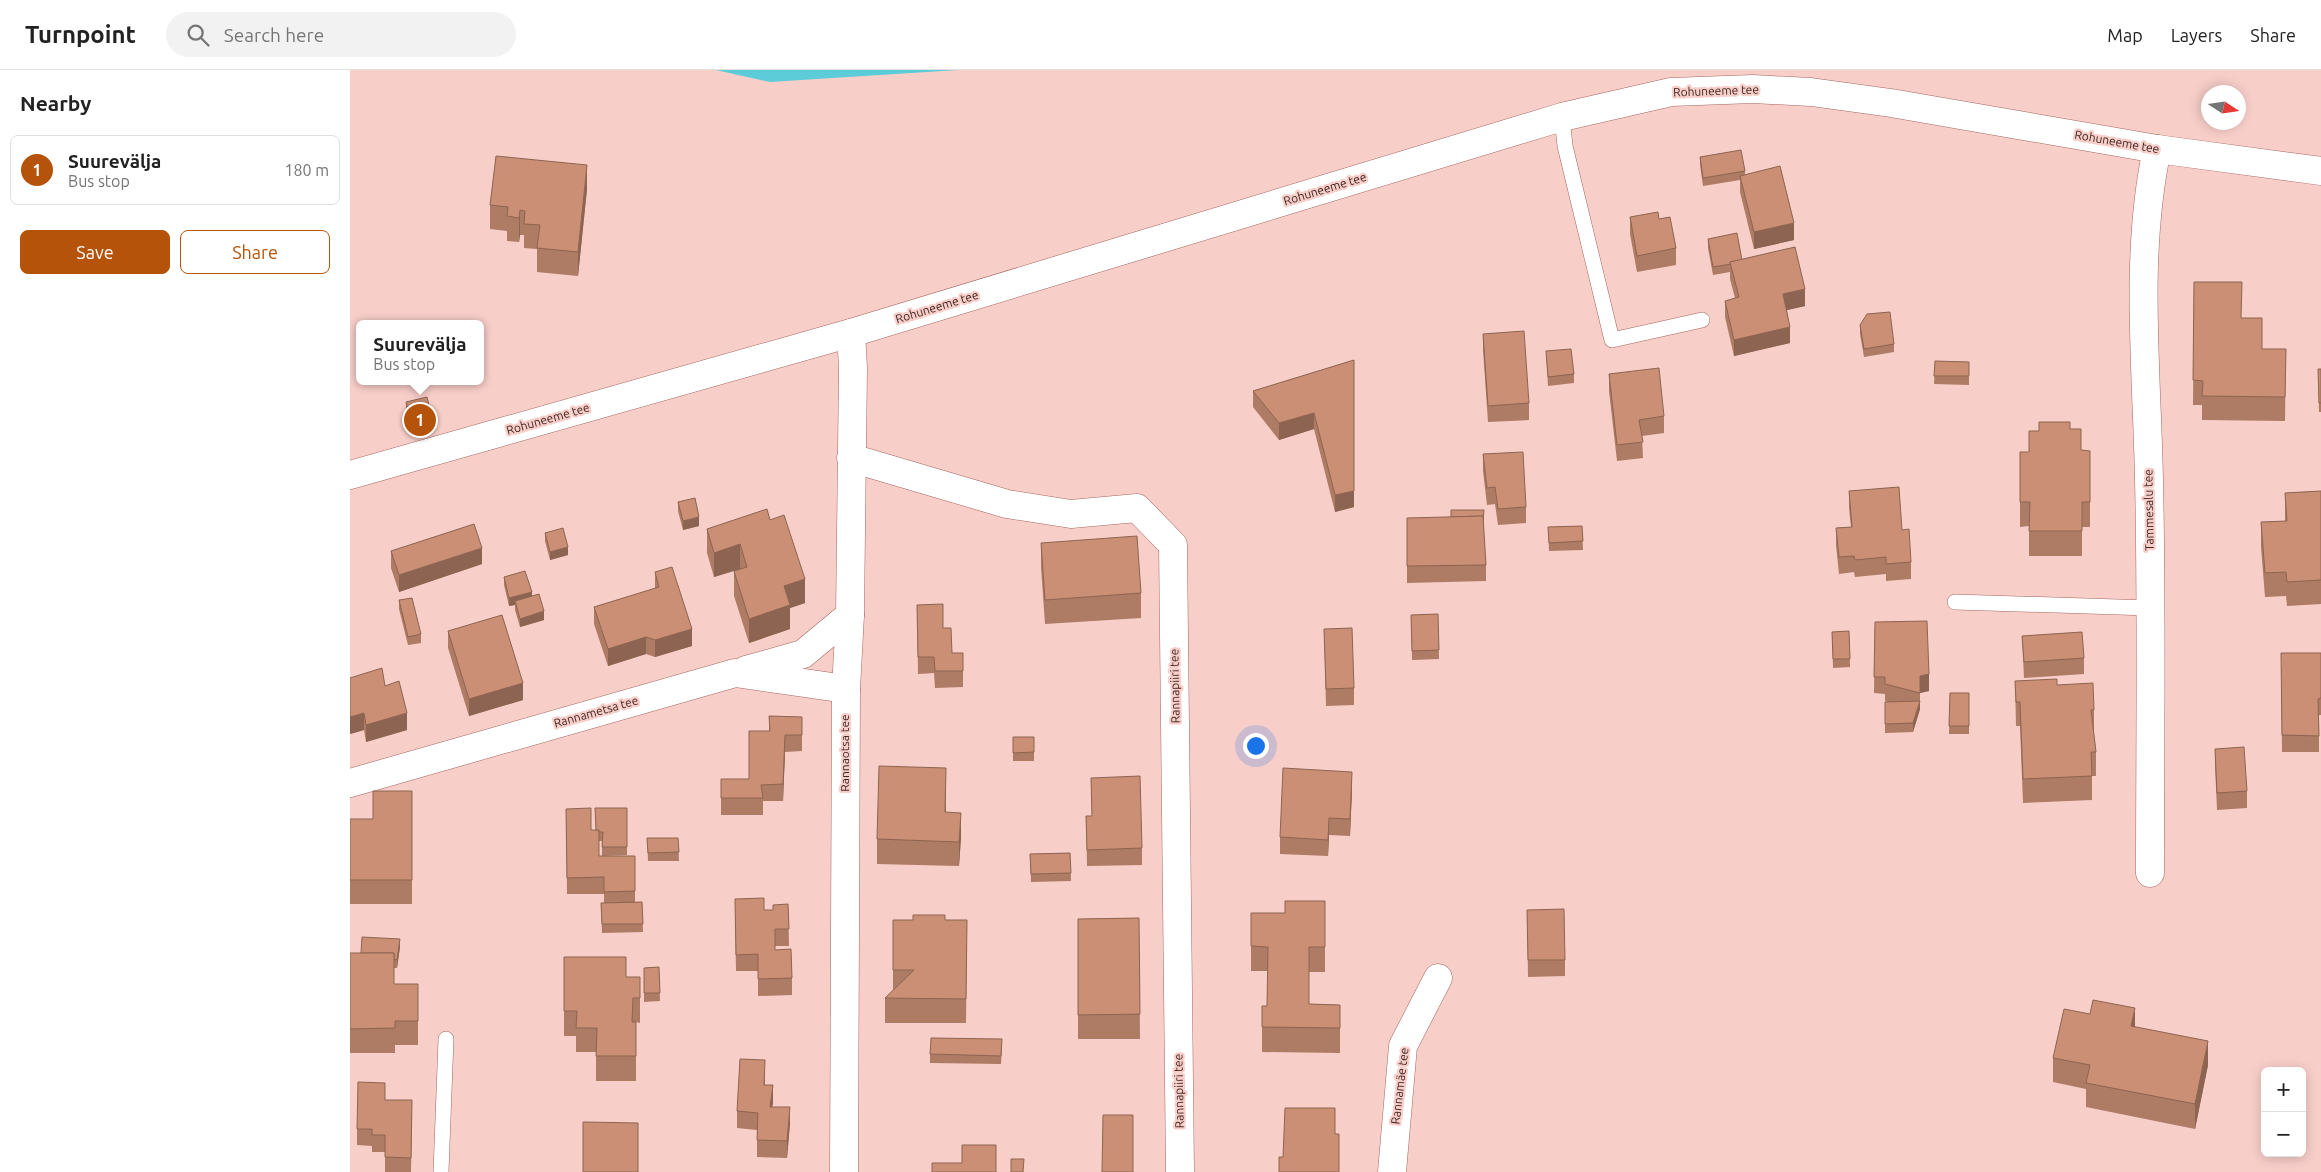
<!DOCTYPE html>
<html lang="en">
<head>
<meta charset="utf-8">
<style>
  :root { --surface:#fff; --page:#f2f2f2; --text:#222; --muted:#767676; --line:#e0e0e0; --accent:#b45309 }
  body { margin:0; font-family:Ubuntu,sans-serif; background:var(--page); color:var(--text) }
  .controls { position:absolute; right:15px; bottom:15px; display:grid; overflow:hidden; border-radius:8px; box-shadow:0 2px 12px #0003 }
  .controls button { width:45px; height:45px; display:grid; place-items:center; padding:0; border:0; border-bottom:1px solid var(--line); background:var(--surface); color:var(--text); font:25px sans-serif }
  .compass { position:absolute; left:1851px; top:15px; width:45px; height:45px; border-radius:50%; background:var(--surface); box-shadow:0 2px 12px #0003; rotate:102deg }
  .you { position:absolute; left:905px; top:675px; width:18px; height:18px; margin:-12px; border:4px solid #fff; border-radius:50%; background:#1a73e8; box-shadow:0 0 0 8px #1a73e833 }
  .badge { display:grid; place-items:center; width:32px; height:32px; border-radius:50%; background:var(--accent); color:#fff; font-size:16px; font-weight:700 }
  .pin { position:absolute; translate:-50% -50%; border:2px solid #fff; box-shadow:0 1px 5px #0006 }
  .popup { position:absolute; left:6px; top:250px; width:128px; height:65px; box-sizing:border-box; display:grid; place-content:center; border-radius:8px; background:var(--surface); filter:drop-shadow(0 1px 4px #0005); font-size:16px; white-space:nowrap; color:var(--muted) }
  .popup b { font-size:19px; color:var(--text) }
  .popup::after { content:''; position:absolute; left:50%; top:100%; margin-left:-10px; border:10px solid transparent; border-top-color:var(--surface) }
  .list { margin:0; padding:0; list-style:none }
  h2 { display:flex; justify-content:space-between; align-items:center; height:65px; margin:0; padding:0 20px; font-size:21px }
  h2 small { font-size:16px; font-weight:400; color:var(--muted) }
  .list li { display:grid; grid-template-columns:32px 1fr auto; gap:15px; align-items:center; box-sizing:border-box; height:70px; margin:0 10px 10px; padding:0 10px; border:1px solid var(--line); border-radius:8px }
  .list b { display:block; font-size:19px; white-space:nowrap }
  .list p { margin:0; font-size:16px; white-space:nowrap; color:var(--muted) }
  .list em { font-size:16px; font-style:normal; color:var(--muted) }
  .actions { display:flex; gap:10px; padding:15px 20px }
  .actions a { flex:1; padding:11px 0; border:1px solid var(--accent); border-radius:8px; text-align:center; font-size:18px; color:var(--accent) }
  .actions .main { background:var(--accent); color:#fff }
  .icon { flex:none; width:28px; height:28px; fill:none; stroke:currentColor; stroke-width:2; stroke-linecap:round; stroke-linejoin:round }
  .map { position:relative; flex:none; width:1971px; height:1102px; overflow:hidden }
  header { display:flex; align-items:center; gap:30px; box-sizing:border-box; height:70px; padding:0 25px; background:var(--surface); border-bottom:1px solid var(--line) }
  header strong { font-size:24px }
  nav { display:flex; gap:28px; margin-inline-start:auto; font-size:18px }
  .search { width:350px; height:45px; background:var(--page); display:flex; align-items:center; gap:12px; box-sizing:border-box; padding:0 18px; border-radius:28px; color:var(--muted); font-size:19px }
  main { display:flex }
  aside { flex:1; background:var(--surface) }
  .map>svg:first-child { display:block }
</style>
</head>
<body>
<header>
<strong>Turnpoint</strong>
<div class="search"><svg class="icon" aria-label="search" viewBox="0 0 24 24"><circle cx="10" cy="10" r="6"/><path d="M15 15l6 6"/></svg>Search here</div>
<nav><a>Map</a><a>Layers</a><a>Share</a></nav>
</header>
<main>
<aside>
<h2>Nearby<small></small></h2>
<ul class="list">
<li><span class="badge">1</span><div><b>Suurevälja</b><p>Bus stop</p></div><em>180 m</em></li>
</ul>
<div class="actions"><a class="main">Save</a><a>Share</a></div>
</aside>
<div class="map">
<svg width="1971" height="1102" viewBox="0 0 1971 1102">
  <rect width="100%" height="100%" fill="#f8cec9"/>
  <!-- water -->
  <path fill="#5cccd9" d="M366 0H608L420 12Z"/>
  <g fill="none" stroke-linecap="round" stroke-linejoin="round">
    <!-- service casing -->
    <g stroke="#a56760" stroke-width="16">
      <g id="service">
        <path d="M1212 47 1215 76 1262 270 1352 250"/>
        <path d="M1605 532 1800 538"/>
        <path d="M91 1102 96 969"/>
      </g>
    </g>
    <!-- minor casing -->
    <g stroke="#a56760" stroke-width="29">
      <g id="minor">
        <path d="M501 388 657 434 721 444 787 438 823 475 830 1102"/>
        <path d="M396 600 453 584 500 545"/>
        <path d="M0 713 385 603 496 619"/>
        <path d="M1800 803C1800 672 1802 541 1799 410 1797 301 1784 186 1807 79"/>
        <path d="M494 1102 496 619 500 545 503 298 501 263"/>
        <path d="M1042 1102 1053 976 1088 908"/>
      </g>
    </g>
    <!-- tertiary casing -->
    <g stroke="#a56760" stroke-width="29">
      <path id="tertiary" d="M0 405 501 263 1212 47 1321 22 1403 19 1461 22 1541 33 1807 79 1971 101"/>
    </g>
    <!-- service -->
    <use href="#service" stroke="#fff" stroke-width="15"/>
    <!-- minor -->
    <use href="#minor" stroke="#fff" stroke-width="28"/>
    <!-- tertiary -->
    <use href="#tertiary" stroke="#fff" stroke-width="28"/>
  </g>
  <!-- wall -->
  <g fill="#ae7b64">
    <path d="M1350 87 1395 101V105L1444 170 1404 179 1390 122V110L1353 116 1350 95Z"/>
    <path d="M237 119 228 206 187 202V179L174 178V165H170L169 172 157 171V161L140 159V135Z"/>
    <path d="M1280 147 1309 149 1326 178V195L1287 202 1280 164Z"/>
    <path d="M1358 169 1392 190 1455 236 1437 240 1440 273 1384 286 1375 247V231L1385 228 1380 209V202L1363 205 1358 178Z"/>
    <path d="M1844 212 1892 248 1912 279H1936L1935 351 1852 350V335H1843Z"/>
    <path d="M1510 255 1544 274V282L1514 287 1510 264Z"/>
    <path d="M1133 264 1179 333V350L1138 352 1133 280Z"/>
    <path d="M1196 281 1224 304V313L1198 316Z"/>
    <path d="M1004 290V437L985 442 964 359 929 370 903 337V321Z"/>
    <path d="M1585 291 1619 292V315L1584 314Z"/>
    <path d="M1968 299H1971V342H1969Z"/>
    <path d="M1259 304 1314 346V363L1292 366 1293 388 1267 391 1259 321Z"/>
    <path d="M56 332 79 343 58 348 56 340Z"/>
    <path d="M1720 359 1731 380 1740 381V457H1732V486H1679V456L1670 457V382H1679L1689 361Z"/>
    <path d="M1133 384 1176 437V453L1148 455 1145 434 1137 435 1133 401Z"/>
    <path d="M1499 421 1552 460 1561 492V509L1536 511V504L1505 507 1504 502 1489 504 1486 475V458L1501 457 1499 438Z"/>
    <path d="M1971 421V534L1937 536 1936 526 1915 527 1911 477V452L1935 451V423Z"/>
    <path d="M328 432 349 456 333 460 328 441Z"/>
    <path d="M1057 448 1133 455 1136 495V511L1057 513Z"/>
    <path d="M420 450 455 533 440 538V559L399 573 384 526V501L390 499 364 507 357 483V459Z"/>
    <path d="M1232 456 1233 480 1199 481 1198 457Z"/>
    <path d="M195 463 218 485 200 490 195 471Z"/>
    <path d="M691 473 791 523V548L695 554 691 497Z"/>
    <path d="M41 481 132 494 49 522 41 498Z"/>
    <path d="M305 502 342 576 305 587 296 584 258 596 244 554V537L305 519Z"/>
    <path d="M154 507 182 526 194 550 170 557 165 540V535L159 536 154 515Z"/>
    <path d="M49 530 71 564V573L58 575 49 539Z"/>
    <path d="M567 535 593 558 602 583H613V617L585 618 584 603 568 604Z"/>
    <path d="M1088 544 1089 589 1062 590 1061 545Z"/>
    <path d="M1525 552 1579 621 1570 623V639L1563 662 1535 663V632H1538L1535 631V624L1524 623Z"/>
    <path d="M974 559 1004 618V635L976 636Z"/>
    <path d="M98 561 173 630 119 646 98 578Z"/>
    <path d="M1499 561 1500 597 1483 598 1482 562Z"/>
    <path d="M1672 566 1734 588V604L1674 608Z"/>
    <path d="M1971 583V645H1969V682H1932L1931 600Z"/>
    <path d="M1665 611 1707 615 1744 640V664L1746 682V706H1742V730L1673 733 1670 656H1666Z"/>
    <path d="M35 616 57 660 16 672 14 660 0 664Z"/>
    <path d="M1600 623H1619V664H1599Z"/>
    <path d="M419 646 452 647V681L435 682 433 731H413V745H371V709H399L419 661Z"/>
    <rect x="663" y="667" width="21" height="24"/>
    <path d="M1865 679 1897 721V738L1867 740 1865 695Z"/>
    <path d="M741 708 792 778V795L737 796 736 746H742Z"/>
    <path d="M1002 719 1000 766 979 765 978 786 930 784V767Z"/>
    <path d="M62 721V834H0V749H23Z"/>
    <path d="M596 723V742L611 767 609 796 527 794V769Z"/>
    <path d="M277 738V785L252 786V771H249V786H285V832H292L293 862 252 863 251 833H254V824H217L216 739 241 760H246Z"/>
    <path d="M297 768H328L329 791H298Z"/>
    <path d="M720 783 721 811 681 812 680 784Z"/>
    <path d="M438 834 439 876H425V880L442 908V925L408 926V901H386L385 845 414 840H423Z"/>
    <path d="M1177 840 1215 890V906L1178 907Z"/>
    <path d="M901 843 975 856V902H959V934L990 935V983L912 982V936H917L918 901H901Z"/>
    <path d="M789 848 790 969H728V849Z"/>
    <path d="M543 850H617L616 953H535V928L543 921Z"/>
    <path d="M50 877 47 898H44V914H68V975H45V983H0V883H11Z"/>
    <path d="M214 887 276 907H290V953L286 952V1011H246V982H226V966H214Z"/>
    <path d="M309 897 310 931 294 932V898Z"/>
    <path d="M1785 957 1858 995 1845 1059 1736 1037V1019L1703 1012V988Z"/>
    <path d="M652 977 651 994 580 993V984Z"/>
    <path d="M415 1006V1015L423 1032 422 1037 440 1053 437 1088 407 1087V1060L387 1058V1041Z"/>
    <path d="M35 1030 62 1047 61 1102H35V1082H22V1076L7 1075V1059Z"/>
  </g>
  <!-- shaded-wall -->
  <g fill="#8d6451">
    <path d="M237 95V119L228 206V182Z"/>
    <path d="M170 140V165L169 172V148Z"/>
    <path d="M1444 153V170L1404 179V162Z"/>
    <path d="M1455 219V236L1433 241V224Z"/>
    <path d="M1440 257V273L1384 286V270Z"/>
    <path d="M79 335V343L58 348V340Z"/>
    <path d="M964 343V359L929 370V353Z"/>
    <path d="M1004 421V437L985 442V425Z"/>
    <path d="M349 447V456L333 460V451Z"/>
    <path d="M390 474V499L364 507V483Z"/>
    <path d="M218 477V485L200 490V482Z"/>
    <path d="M132 478V494L49 522V505Z"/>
    <path d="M455 509V533L440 538V559L399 573V549L434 516Z"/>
    <path d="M182 522V530L165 531V535L159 536V528Z"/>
    <path d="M194 541V550L170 557V549Z"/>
    <path d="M342 559V576L305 587V570Z"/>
    <path d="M296 567V584L258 596V579Z"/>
    <path d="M1579 604V621L1570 623V606Z"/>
    <path d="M173 613V630L119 646V629Z"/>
    <path d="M1570 631V639L1563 662V653Z"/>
    <path d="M14 643V660L0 664V647Z"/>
    <path d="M57 643V660L16 672V655Z"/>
    <path d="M435 665V682L433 731V714Z"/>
    <path d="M596 698V723L595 766V742Z"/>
    <path d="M1002 702V719L1000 766V749Z"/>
    <path d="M611 743V767L609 796V772Z"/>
    <path d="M979 748V765L978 786V770Z"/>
    <path d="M50 869V877L47 898V890Z"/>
    <path d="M1785 938V962L1781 956Z"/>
    <path d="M1858 971V995L1845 1059V1034Z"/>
    <path d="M423 1015V1032L420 1053V1037Z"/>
    <path d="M440 1037V1053L437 1088V1071Z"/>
  </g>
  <!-- building -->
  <g fill="#ca8f74" stroke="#8d6451">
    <path d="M1391 80 1395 101 1353 108 1350 87Z"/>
    <path d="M146 86 237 95 228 182 187 178 190 155 174 154 175 141 170 140 169 148 157 146 158 137 140 135Z"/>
    <path d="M1430 96 1444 153 1404 162 1390 106Z"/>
    <path d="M1308 142 1309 149 1320 147 1326 178 1287 186 1280 147Z"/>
    <path d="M1387 163 1392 190 1380 192 1381 194 1363 197 1358 169Z"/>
    <path d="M1445 177 1455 219 1433 224 1440 257 1384 270 1375 231 1389 227 1380 192Z"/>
    <path d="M1844 212H1892L1891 248H1912V279H1936L1935 327 1852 326 1853 311 1843 310Z"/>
    <path d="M1540 242 1544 274 1514 279 1510 255 1517 244Z"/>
    <path d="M1174 261 1179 333 1138 336 1133 264Z"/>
    <path d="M1221 279 1224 304 1198 307 1196 281Z"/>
    <path d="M1004 290V421L985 425 964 343 929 353 903 321Z"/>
    <path d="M1585 291 1619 292V306H1584Z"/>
    <path d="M1309 298 1314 346 1289 350 1293 372 1267 375 1259 304Z"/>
    <path d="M1968 299H1971V333H1969Z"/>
    <path d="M77 327 79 335 58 340 56 332Z"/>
    <path d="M1689 352H1720V359H1731V380L1740 381V432H1732V461H1679L1680 432H1670V382H1679V361H1689Z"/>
    <path d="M1173 382 1176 437 1148 439 1145 417 1137 418 1133 384Z"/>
    <path d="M1549 417 1552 460 1559 459 1561 492 1536 494V487L1505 490 1504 486 1489 487 1486 458 1502 457 1499 421Z"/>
    <path d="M1971 421V510L1937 512 1936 502 1915 503 1911 452 1937 451 1935 423Z"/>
    <path d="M345 428 349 447 333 451 328 432Z"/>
    <path d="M417 439 420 450 434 445 455 509 434 516 440 535 399 549 384 501 397 497 390 474 364 483 357 459Z"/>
    <path d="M1101 440H1134L1133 451V446L1101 447Z"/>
    <path d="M1133 446 1136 495 1057 496V448Z"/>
    <path d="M124 454 132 478 49 505 41 481Z"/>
    <path d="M1232 456 1233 471 1199 473 1198 457Z"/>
    <path d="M213 458 218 477 200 482 195 463Z"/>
    <path d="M787 466 791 523 695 530 691 473Z"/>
    <path d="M322 497 342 559 305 570 296 567 258 579 244 537 309 517 305 502Z"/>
    <path d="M175 501 182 522 159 528 154 507Z"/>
    <path d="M189 524 194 541 170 549 165 531Z"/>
    <path d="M62 528 71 564 58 567 49 530Z"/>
    <path d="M593 534V558H601L602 583H613V601H585L584 587H568L567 535Z"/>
    <path d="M1088 544 1089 580 1062 581 1061 545Z"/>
    <path d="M152 545 173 613 119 629 98 561Z"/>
    <path d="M1577 551 1579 604 1570 606V623L1535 614V607H1524L1525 552Z"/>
    <path d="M1002 558 1004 618 976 619 974 559Z"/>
    <path d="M1499 561 1500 589H1483L1482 562Z"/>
    <path d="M1732 562 1734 588 1674 592 1672 566Z"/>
    <path d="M1931 583H1971V628L1968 629 1969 666 1932 665Z"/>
    <path d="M32 598 35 616 49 611 57 643 16 655 14 643 0 647V608Z"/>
    <path d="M1707 609V615L1743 613 1744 640H1741L1746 682H1741L1742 706 1673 709 1670 632H1666L1665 611Z"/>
    <path d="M1600 623H1619V656H1599Z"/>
    <path d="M1570 631 1563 653 1535 654V632Z"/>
    <path d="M419 646 452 647V665H435L433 714 411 715 413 728H371V709H399V661H420Z"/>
    <path d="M663 667H684V682L663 683Z"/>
    <path d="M1894 677 1897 721 1867 723 1865 679Z"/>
    <path d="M529 696 596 698 595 742 611 743 609 772 527 769Z"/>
    <path d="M933 698 1002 702 1000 749 979 748 978 770 930 767Z"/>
    <path d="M790 706 792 778 737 780 736 746H742L741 708Z"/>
    <path d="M23 721H62V810H0V749H23Z"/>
    <path d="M241 738V760H249V786H285V821L254 822V807L217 808 216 739Z"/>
    <path d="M245 738H277V777H252L253 762H249V760H246Z"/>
    <path d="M297 768H328L329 782 298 783Z"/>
    <path d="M720 783 721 803 681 804 680 784Z"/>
    <path d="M414 828V840H423V835L438 834 439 859H425V880L441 879 442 908 408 909V884L386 885 385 829Z"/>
    <path d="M935 831H975V877H959V934L990 935V958L912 957V936H917L918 877 901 876V843H935Z"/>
    <path d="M292 832 293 854H252L251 833Z"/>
    <path d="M1214 839 1215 890H1178L1177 840Z"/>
    <path d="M563 845H595V850H617L616 929 535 928 564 900H543V850H563Z"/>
    <path d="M789 848 790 944 728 945V849Z"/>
    <path d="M12 867 50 869 47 890 44 889V883H11Z"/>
    <path d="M0 883H44V914H68V951H45V958L0 959Z"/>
    <path d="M214 887H276V907H290V928H283L282 952H286V986H246L247 958H226L227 941H214Z"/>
    <path d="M309 897 310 923H294V898Z"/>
    <path d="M1743 930 1785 938 1781 956 1858 971 1845 1034 1736 1013 1740 995 1703 988 1714 939 1740 944Z"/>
    <path d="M581 968 652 969 651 986 580 984Z"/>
    <path d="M390 989 415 990 414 1015H423L420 1037H440L437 1071 407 1070 408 1043 387 1041Z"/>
    <path d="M8 1012 35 1013V1030H62L61 1088 35 1087V1065H22V1059H7Z"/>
    <path d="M935 1038H985V1064H989V1102H929V1087H933Z"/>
    <path d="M753 1045H783V1102H752Z"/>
    <path d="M233 1052 288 1053V1102H233Z"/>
    <path d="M612 1075H646V1102H582V1093H612Z"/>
    <path d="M661 1089H674L673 1102H661Z"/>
  </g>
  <g text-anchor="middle" stroke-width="4.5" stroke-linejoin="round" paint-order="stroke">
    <!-- street labels -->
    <g font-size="12" fill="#3f2522" stroke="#f8cec9">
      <text transform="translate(1366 21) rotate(-2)" y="4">Rohuneeme tee</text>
      <text transform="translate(1767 72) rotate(10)" y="4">Rohuneeme tee</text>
      <text transform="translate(975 119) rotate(-17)" y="4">Rohuneeme tee</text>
      <text transform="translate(587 237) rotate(-17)" y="4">Rohuneeme tee</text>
      <text transform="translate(198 349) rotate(-16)" y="4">Rohuneeme tee</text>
      <text transform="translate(1799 440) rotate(-91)" y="4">Tammesalu tee</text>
      <text transform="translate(825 616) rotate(-91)" y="4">Rannapiiri tee</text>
      <text transform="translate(246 642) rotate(-16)" y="4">Rannametsa tee</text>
      <text transform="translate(495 683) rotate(-90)" y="4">Rannaotsa tee</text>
      <text transform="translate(1050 1016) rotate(-83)" y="4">Rannamäe tee</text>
      <text transform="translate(829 1021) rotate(-91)" y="4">Rannapiiri tee</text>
    </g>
  </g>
</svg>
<div class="controls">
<button>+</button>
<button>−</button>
</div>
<svg class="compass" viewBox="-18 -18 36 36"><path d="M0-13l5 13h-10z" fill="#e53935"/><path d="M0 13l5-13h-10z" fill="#767676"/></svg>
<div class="you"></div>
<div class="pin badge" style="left:70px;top:350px">1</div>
<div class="popup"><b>Suurevälja</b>Bus stop</div>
</div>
</main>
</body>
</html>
